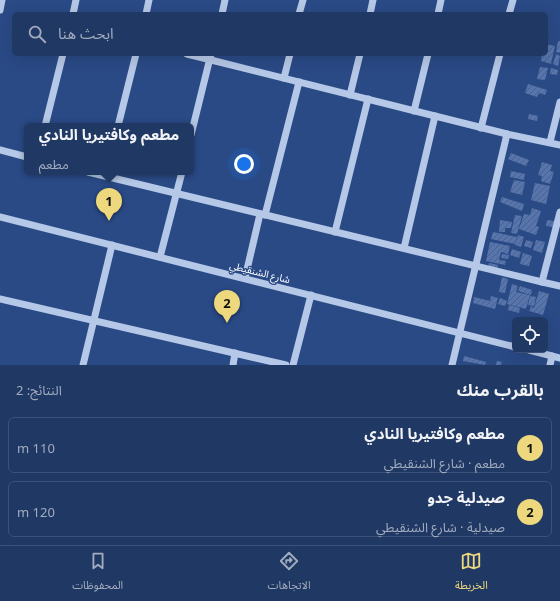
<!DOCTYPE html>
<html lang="ar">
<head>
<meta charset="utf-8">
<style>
  :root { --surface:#203864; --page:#2d436d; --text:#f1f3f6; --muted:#a2acbf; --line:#3d5278; --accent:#edd87e }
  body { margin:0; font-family:"Noto Sans","Noto Sans Arabic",sans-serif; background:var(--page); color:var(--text); direction:rtl }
  .controls { position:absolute; right:12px; bottom:12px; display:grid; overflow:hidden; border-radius:6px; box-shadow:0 4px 16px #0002 }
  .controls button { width:36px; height:36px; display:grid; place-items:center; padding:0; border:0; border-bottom:1px solid var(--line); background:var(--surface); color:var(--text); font:20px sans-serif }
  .you { position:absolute; left:244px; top:164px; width:14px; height:14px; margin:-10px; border:3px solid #fff; border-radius:50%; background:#1a73e8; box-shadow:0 0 0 6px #1a73e833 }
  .badge { display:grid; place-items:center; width:26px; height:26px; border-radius:50%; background:var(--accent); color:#111; font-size:13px; font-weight:700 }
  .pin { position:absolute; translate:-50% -33px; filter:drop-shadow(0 1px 2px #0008) }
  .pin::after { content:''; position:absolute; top:21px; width:14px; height:12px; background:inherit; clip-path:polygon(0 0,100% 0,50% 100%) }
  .popup { position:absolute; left:24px; top:123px; width:170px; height:52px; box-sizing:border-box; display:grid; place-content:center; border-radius:6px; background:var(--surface); filter:drop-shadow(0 1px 3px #0005); font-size:13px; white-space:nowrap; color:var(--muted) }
  .popup b { font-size:15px; color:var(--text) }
  .popup::after { content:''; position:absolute; left:50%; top:100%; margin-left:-8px; border:8px solid transparent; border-top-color:var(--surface) }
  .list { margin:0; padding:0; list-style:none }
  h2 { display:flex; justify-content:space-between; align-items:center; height:52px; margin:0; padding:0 16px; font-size:17px }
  h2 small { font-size:13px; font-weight:400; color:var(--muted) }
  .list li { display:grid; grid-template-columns:26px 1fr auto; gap:12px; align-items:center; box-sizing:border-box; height:56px; margin:0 8px 8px; padding:0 8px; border:1px solid var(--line); border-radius:6px }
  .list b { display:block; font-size:15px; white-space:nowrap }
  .list p { margin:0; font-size:13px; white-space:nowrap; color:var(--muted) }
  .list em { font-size:13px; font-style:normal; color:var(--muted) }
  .icon { flex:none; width:22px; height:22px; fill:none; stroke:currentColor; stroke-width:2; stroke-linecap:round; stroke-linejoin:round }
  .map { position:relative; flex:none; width:560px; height:365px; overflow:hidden; direction:ltr }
  .search { position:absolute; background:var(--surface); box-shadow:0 4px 16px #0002; left:12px; right:12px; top:12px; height:44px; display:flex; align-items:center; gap:10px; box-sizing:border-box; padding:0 14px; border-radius:6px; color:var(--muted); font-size:15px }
  .sheet { height:180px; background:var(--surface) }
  nav { display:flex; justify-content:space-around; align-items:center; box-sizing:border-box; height:56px; border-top:1px solid var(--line); background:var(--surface); font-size:11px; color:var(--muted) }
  nav a { display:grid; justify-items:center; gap:2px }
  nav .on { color:var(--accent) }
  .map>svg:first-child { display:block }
</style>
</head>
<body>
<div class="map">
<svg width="560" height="365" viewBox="0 0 560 365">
  <defs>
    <pattern id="building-hatch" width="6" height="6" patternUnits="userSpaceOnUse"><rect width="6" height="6" fill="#5675af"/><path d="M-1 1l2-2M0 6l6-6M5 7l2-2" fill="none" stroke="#51607e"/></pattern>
  </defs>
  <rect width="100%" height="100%" fill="#2a4a86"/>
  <!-- building -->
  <g fill="url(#building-hatch)">
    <path d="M558 41H560V53L556 52Z"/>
    <path d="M546 44 555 46 551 64 541 61 542 54H546Z"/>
    <path d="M556 54 560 56 558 66 553 64Z"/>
    <path d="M540 67 548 68 545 80 537 79Z"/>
    <path d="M551 68 558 70 557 75 550 74Z"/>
    <path d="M528 84 547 90 545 95 539 93 537 97 525 93Z"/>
    <path d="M529 114 538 116 537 121 528 119Z"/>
    <path d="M511 153 529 160 526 166 508 159Z"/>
    <path d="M542 162 552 165 550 171 554 172 550 184 541 181 542 176 538 175Z"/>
    <path d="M511 171 525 174 524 180 510 177Z"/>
    <path d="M514 180 525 182 522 195 510 192Z"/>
    <path d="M535 183 550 186 546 204 531 200Z"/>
    <path d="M502 197 524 204 522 211 500 202Z"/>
    <path d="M532 208 541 211 536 226 539 227 536 235 519 229 524 214 530 215Z"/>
    <path d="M515 215 522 216 517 234 511 233Z"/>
    <path d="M500 220 512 222 511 228H505V232H499Z"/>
    <path d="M547 220 554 221 553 227 546 226Z"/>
    <path d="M493 232 517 237 515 244 491 239Z"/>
    <path d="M518 235 524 237 521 247 515 245Z"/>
    <path d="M526 240 533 242 531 248 524 246Z"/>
    <path d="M536 240 545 242 542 253 533 250Z"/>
    <path d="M490 242 510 246 508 254 501 252 499 260 506 261 505 265 486 261Z"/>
    <path d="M512 249 521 252 519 258 510 255Z"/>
    <path d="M523 253 532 256 529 266 520 264Z"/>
    <path d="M502 254 509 255 508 259 501 258Z"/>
    <path d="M489 263 498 265 497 269 488 267Z"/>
    <path d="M502 277 508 279 505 293 499 292Z"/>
    <path d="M512 284 518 286 516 292 530 295 526 309 507 304Z"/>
    <path d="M520 286 532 290 531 295 518 291Z"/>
    <path d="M539 291 549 294 543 315 529 311 531 306 534 308Z"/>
    <path d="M491 296 498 298 495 309 473 303 474 297 490 301Z"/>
    <path d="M530 296 536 297 534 306 528 305Z"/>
    <path d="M500 298 507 301 505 306 498 304Z"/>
    <path d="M509 305 520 308 519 313 508 310Z"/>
    <path d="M464 356 486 362 485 365 463 361Z"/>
    <path d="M497 361 502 362 501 365H496Z"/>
  </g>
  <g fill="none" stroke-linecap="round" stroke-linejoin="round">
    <!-- minor -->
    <g stroke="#b6c8e7" stroke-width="7">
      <path d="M0 10 2 0"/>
      <path d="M73 14 76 0"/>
      <path d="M146 14 149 0"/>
      <path d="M222 14 225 0"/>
      <path d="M299 14 303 0"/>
      <path d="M370 14 373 0"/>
      <path d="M438 14 441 0"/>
      <path d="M509 14 513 0"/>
      <path d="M187 54 507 134 560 145"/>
      <path d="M284 78 290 54"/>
      <path d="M350 95 360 54"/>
      <path d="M414 111 428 54"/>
      <path d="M45 126 63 54"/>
      <path d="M118 126 136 54"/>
      <path d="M481 128 500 54"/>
      <path d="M191 135 211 54"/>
      <path d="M550 142 560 102"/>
      <path d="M0 150 27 157"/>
      <path d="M88 172 542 282"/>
      <path d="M560 212 542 282 560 286"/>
      <path d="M265 215 299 82"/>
      <path d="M0 217 515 347"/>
      <path d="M335 232 368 99"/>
      <path d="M404 248 435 116"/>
      <path d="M160 257 182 172"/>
      <path d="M245 278 260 214"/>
      <path d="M0 299 286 365"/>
      <path d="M529 350 560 358"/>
      <path d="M83 365 112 245"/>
      <path d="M233 365 235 353"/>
      <path d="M293 365 311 295"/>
      <path d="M452 365 507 134"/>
      <path d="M550 365 552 356"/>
    </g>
  </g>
  <g text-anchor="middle" stroke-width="3" stroke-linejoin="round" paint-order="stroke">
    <!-- street labels -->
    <g font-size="10" fill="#fff" stroke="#2a4a86">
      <text transform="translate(260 272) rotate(14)" y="4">شارع الشنقيطي</text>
    </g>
  </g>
</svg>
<div class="controls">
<button><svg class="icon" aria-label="locate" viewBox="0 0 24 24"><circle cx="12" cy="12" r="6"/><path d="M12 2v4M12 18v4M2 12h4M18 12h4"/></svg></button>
</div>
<div class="you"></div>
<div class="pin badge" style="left:109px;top:221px">1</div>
<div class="popup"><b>مطعم وكافتيريا النادي</b>مطعم</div>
<div class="pin badge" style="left:227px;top:323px">2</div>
<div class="search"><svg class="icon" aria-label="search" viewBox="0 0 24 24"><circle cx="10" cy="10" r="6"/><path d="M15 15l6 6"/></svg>ابحث هنا</div>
</div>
<section class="sheet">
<h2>بالقرب منك<small>النتائج: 2</small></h2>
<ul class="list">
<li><span class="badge">1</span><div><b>مطعم وكافتيريا النادي</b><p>مطعم · شارع الشنقيطي</p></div><em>110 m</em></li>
<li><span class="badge">2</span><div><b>صيدلية جدو</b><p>صيدلية · شارع الشنقيطي</p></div><em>120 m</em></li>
</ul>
</section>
<nav>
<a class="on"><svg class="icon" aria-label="map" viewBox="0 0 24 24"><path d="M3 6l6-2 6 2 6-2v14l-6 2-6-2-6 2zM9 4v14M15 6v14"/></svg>الخريطة</a>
<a><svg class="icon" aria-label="directions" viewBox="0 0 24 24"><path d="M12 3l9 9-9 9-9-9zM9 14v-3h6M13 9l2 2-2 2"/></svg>الاتجاهات</a>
<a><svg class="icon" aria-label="saved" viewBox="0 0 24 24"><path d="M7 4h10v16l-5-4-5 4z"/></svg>المحفوظات</a>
</nav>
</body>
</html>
